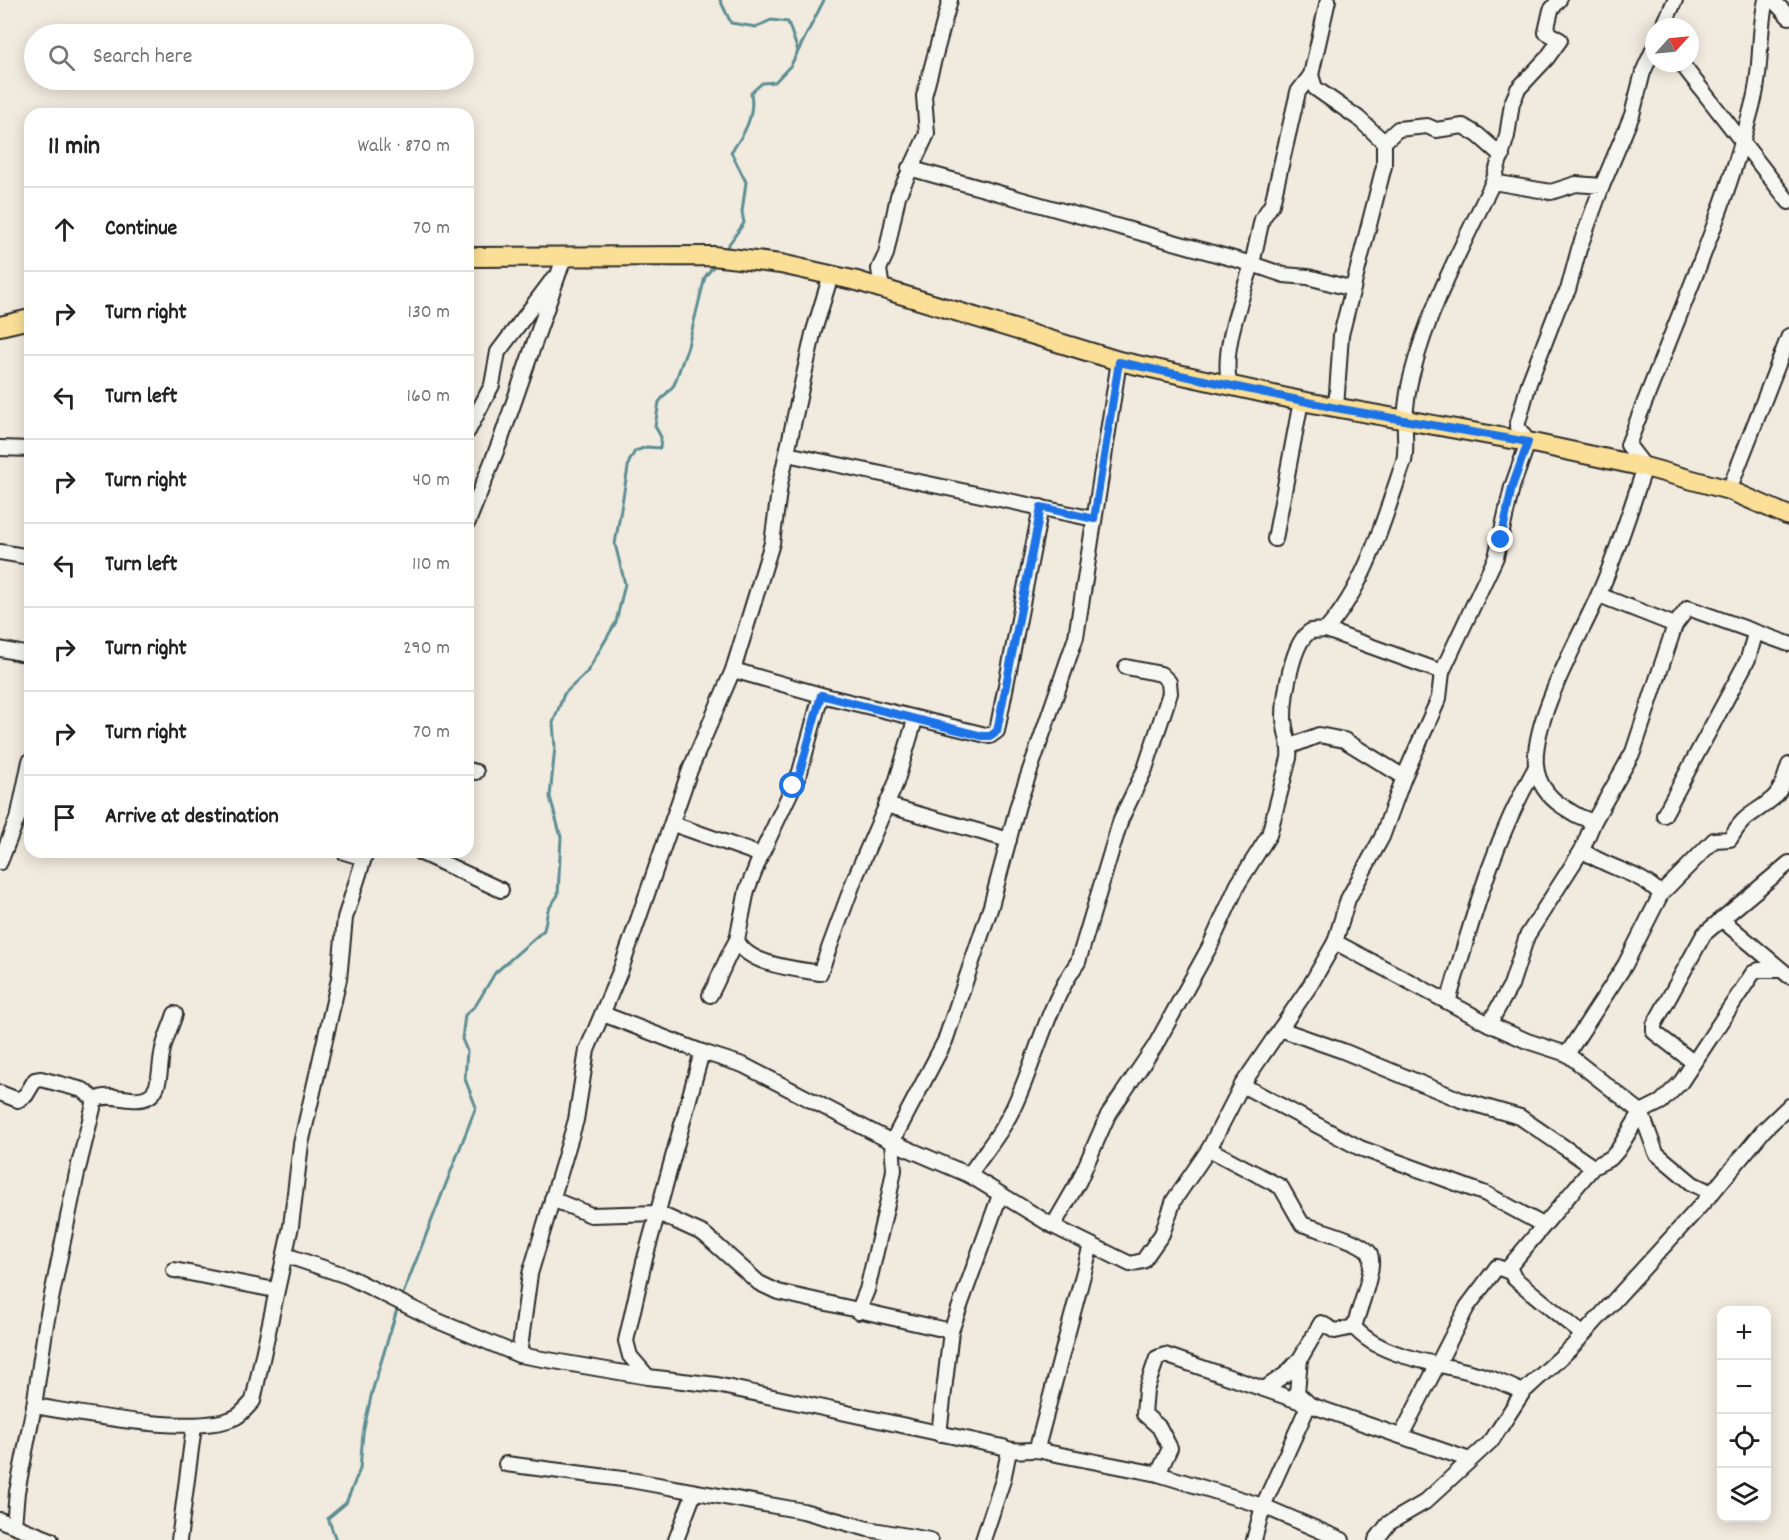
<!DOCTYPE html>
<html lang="en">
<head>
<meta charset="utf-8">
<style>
  :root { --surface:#fff; --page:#f2f2f2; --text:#222; --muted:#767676; --line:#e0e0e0 }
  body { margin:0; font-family:Dekko,sans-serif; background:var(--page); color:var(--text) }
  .controls { position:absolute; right:18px; bottom:18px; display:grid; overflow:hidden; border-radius:12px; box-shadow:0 3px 15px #0003 }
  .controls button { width:54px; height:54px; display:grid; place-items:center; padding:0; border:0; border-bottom:2px solid var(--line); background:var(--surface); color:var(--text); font:30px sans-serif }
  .compass { position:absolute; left:1645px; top:18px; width:54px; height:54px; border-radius:50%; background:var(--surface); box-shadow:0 3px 15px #0003; rotate:63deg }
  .stop { position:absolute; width:18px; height:18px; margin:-14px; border:4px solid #1a73e8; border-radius:50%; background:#fff }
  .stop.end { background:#1a73e8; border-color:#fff; box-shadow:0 2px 6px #0008 }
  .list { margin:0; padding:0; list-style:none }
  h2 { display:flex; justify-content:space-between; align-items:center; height:78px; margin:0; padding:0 24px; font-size:26px }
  h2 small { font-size:20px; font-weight:400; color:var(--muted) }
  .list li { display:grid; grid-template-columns:39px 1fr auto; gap:18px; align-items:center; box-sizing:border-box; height:84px; padding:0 24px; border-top:2px solid var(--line) }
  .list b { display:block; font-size:22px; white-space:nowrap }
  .list em { font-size:20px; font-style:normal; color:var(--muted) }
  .icon { flex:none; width:33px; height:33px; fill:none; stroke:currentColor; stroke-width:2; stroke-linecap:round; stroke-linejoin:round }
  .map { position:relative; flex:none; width:1789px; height:1540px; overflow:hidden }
  .search { position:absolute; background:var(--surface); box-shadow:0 3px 15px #0003; left:24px; top:24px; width:450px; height:66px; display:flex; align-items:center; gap:15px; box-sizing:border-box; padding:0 21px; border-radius:33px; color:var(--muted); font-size:22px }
  .panel { position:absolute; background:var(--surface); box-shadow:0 3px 15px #0003; left:24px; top:108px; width:450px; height:750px; border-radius:18px }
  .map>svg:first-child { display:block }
</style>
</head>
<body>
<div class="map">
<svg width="1789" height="1540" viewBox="0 0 1789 1540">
  <rect width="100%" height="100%" fill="#f1eade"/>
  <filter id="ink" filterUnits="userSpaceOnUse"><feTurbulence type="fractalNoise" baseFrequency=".0167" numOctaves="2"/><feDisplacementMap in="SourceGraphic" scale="12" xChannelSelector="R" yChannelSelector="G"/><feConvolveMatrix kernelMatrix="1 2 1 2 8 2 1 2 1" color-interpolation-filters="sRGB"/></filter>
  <g filter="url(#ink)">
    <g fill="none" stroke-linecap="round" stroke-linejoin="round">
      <!-- stream -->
      <g stroke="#5d8e93" stroke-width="3">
        <path d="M720 0 731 23 756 27 771 20 788 22 798 51"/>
        <path d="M724 251 744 223 742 212 746 182 731 152C744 135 755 116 751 93L762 83 775 82 791 65 824 0"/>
        <path d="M401 1299 476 1107 465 1079 467 1051 462 1039 465 1015 476 1005 495 973 544 930 548 910 558 895 561 837 550 797 555 747 553 723 564 694 587 672 616 622 625 584 615 544 629 462 635 451 647 447 660 448 661 437 655 426 659 402 674 385 688 346 705 277 715 264"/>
        <path d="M336 1540 328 1518 346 1503 360 1469 363 1433 372 1392 398 1306"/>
      </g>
      <!-- minor casing -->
      <g stroke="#2b2b2b" stroke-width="18">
        <g id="minor">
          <path d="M1773 0 1789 17"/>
          <path d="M1663 27 1675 0"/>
          <path d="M1681 63 1789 202"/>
          <path d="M1311 75 1315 88 1358 118 1384 142"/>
          <path d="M909 168 1252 264 1262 219 1272 204 1298 92 1311 75 1328 0"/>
          <path d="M1493 182 1507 136 1512 103 1518 89 1547 58 1560 40 1546 32 1551 10 1559 0"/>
          <path d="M1602 186 1632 115 1643 72 1654 48"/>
          <path d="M882 289 879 269 886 254 898 196 927 134 924 96 950 0"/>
          <path d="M1230 386C1220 352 1242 298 1252 264L1284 275 1308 277 1353 289"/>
          <path d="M1336 408 1341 335 1384 166V142L1398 129 1427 126 1436 130 1463 126 1478 135 1502 156"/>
          <path d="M468 431 492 385 498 352 553 279"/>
          <path d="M0 448 30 449"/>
          <path d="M787 454 1094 519"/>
          <path d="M1729 490 1789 336"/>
          <path d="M468 522 501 439 565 255"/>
          <path d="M1275 539 1301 401"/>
          <path d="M0 552 30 557"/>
          <path d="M1599 595 1675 625 1688 608 1789 644"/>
          <path d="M1326 630 1442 672"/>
          <path d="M0 649 30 655"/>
          <path d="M733 670 821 695 990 736 997 731 1041 507"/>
          <path d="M821 695 800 772 761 855 747 890 737 940C747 965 796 969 820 973L855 878 896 783 915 720"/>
          <path d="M1291 746 1319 735 1344 740 1404 777"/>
          <path d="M468 770 476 772"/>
          <path d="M886 805 1009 840"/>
          <path d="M1664 815 1748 659 1755 634"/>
          <path d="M1594 821C1581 819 1573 813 1562 806 1548 797 1537 782 1536 765 1532 719 1579 639 1598 596 1617 554 1630 510 1645 467L1628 445C1671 331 1724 218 1754 99 1762 67 1758 33 1766 0"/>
          <path d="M673 824 761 855"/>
          <path d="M1582 850C1609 870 1637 870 1661 894"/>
          <path d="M344 852 364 858 366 852"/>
          <path d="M419 852 501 890"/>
          <path d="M0 862 19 814 30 761"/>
          <path d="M1721 919 1789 976"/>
          <path d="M1335 942 1489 1024 1527 1041 1567 1054 1641 1112 1656 1153 1693 1184 1712 1193"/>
          <path d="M710 995C720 977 726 958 737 940"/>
          <path d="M1448 1002C1473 918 1492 843 1536 767"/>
          <path d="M603 1014 702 1052 743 1065 892 1142 969 1175 1053 1226 1130 1264 1143 1261 1162 1234 1174 1200 1209 1149 1242 1085 1311 984 1335 942 1348 899 1382 837 1404 777 1439 698 1442 672 1496 557 1512 487 1528 442 1517 426 1529 383 1558 308 1568 290 1579 249 1602 186 1576 184 1551 192 1493 182C1463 245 1429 307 1412 374 1408 388 1406 405 1405 420 1404 434 1407 447 1404 461 1384 518 1367 584 1326 630L1311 631C1292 641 1284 697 1284 717 1284 732 1291 743 1289 758L1269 835 1238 884 1210 946 1155 1046 1108 1115 1079 1181 1053 1226"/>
          <path d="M1489 1024 1511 985 1527 936 1582 850 1594 821 1633 752 1675 625"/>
          <path d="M1280 1029 1343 1051 1461 1100 1520 1117 1593 1167"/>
          <path d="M1567 1054 1625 965 1661 894 1714 840 1730 839C1746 812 1751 817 1772 799 1782 791 1785 777 1789 765"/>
          <path d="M1693 1062 1654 1032V1025L1704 934 1789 863"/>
          <path d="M1242 1085 1360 1148 1486 1194 1543 1225"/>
          <path d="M0 1093 18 1100 26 1095 35 1080 41 1079 83 1090 95 1100"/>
          <path d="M95 1100C105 1094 119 1098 131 1099 163 1102 158 1076 162 1054 164 1040 171 1027 175 1014"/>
          <path d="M1209 1149 1281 1187 1302 1224C1316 1229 1364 1241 1370 1254 1376 1267 1358 1312 1354 1327 1382 1360 1445 1363 1484 1376 1497 1380 1510 1386 1523 1392"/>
          <path d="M969 1175C985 1152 1005 1128 1016 1102 1037 1056 1048 1004 1078 962L1121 819 1145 769 1170 693 1169 682 1161 674 1126 667"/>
          <path d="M552 1199 591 1215 658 1213 704 1234 759 1283 778 1292 951 1331"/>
          <path d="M285 1255 347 1276 438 1321 519 1355 648 1377 717 1385 1003 1447C1016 1455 1032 1446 1046 1452L1158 1474 1263 1506 1342 1540"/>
          <path d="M174 1270 275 1290"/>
          <path d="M858 1312 867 1290 889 1196 894 1170 892 1142 945 1041 991 906 1018 805 1076 637 1119 361"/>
          <path d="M1582 1334 1514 1278 1509 1267 1593 1167 1611 1158 1618 1150 1641 1112 1661 1102 1681 1082 1753 973 1759 970H1781"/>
          <path d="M519 1355 530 1274 576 1120 587 1050 621 969 690 770 733 670 772 543 780 484 813 334 831 275"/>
          <path d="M648 1377 630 1356 626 1341 644 1262 702 1052"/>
          <path d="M1264 1389 1286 1374 1300 1359"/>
          <path d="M34 1406C79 1413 197 1437 236 1417 242 1414 248 1406 253 1401L291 1226 301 1144 339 979 345 918 364 858"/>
          <path d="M939 1434 951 1331 1000 1195"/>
          <path d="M1401 1436 1467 1307 1497 1267 1510 1272"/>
          <path d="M1037 1448 1091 1245"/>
          <path d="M506 1464 630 1480 803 1511 868 1529 930 1540"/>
          <path d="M1158 1474 1170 1448 1159 1427 1144 1414 1146 1390 1157 1358 1165 1355 1470 1460"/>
          <path d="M0 1520 51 1540"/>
          <path d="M14 1525 17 1492 34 1406 46 1324 77 1173 95 1100"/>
          <path d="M179 1540 194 1426"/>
          <path d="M676 1540 694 1493"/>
          <path d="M983 1540 1003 1480 1009 1451"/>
          <path d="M1254 1540 1263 1506 1309 1404 1297 1393 1300 1359 1321 1323 1335 1331 1354 1327"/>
          <path d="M1376 1540 1389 1523 1425 1502 1492 1440 1523 1392 1572 1347 1712 1193 1764 1130 1789 1106"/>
        </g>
      </g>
      <!-- major casing -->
      <g stroke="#2b2b2b" stroke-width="22">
        <g id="major">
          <path d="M468 257 713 256 781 264 857 281 1119 361 1301 401 1528 442 1645 467 1729 490 1789 516"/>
          <path d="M0 326 30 319"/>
        </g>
      </g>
      <!-- minor -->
      <use href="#minor" stroke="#f6f6f2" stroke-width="14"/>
      <!-- major -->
      <use href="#major" stroke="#fbdf96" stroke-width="18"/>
    </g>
  </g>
  <g fill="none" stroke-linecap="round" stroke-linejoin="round" filter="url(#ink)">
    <!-- route -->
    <path stroke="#1a73e8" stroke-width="8" d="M793 786 800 772 821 695 982 736H990L997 731 1041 507 1094 519 1119 362 1336 408 1528 442 1512 487 1501 540"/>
  </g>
</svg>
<div class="controls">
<button>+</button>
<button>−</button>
<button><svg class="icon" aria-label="locate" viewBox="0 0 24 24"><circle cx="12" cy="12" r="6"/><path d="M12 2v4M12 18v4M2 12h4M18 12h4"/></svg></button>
<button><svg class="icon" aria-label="layers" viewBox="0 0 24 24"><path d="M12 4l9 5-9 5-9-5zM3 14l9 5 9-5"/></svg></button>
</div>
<svg class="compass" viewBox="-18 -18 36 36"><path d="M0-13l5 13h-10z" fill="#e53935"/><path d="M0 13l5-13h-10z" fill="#767676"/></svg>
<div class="stop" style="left:793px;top:786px"></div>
<div class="stop end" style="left:1501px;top:540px"></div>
<div class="search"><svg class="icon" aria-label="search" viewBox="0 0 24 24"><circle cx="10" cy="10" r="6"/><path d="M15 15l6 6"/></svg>Search here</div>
<section class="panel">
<h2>11 min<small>Walk · 870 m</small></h2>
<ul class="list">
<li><svg class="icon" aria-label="ahead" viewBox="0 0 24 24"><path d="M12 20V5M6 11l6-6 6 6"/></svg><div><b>Continue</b></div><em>70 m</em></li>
<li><svg class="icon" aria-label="right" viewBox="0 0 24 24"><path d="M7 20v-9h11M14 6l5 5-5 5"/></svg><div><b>Turn right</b></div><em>130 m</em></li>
<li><svg class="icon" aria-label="left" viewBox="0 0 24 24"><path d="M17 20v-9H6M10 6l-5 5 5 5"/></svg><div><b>Turn left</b></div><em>160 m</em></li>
<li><svg class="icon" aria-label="right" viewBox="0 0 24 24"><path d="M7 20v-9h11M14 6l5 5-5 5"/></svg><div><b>Turn right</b></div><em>40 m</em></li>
<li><svg class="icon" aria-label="left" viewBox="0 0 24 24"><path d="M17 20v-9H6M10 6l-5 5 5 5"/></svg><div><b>Turn left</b></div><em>110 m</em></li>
<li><svg class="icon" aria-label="right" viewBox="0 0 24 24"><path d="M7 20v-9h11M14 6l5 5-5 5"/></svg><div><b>Turn right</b></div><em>290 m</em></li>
<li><svg class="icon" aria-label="right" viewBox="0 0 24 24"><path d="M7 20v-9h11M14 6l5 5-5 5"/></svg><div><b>Turn right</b></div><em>70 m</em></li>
<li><svg class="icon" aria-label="arrive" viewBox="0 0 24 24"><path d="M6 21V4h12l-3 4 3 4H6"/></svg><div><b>Arrive at destination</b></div></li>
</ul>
</section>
</div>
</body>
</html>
